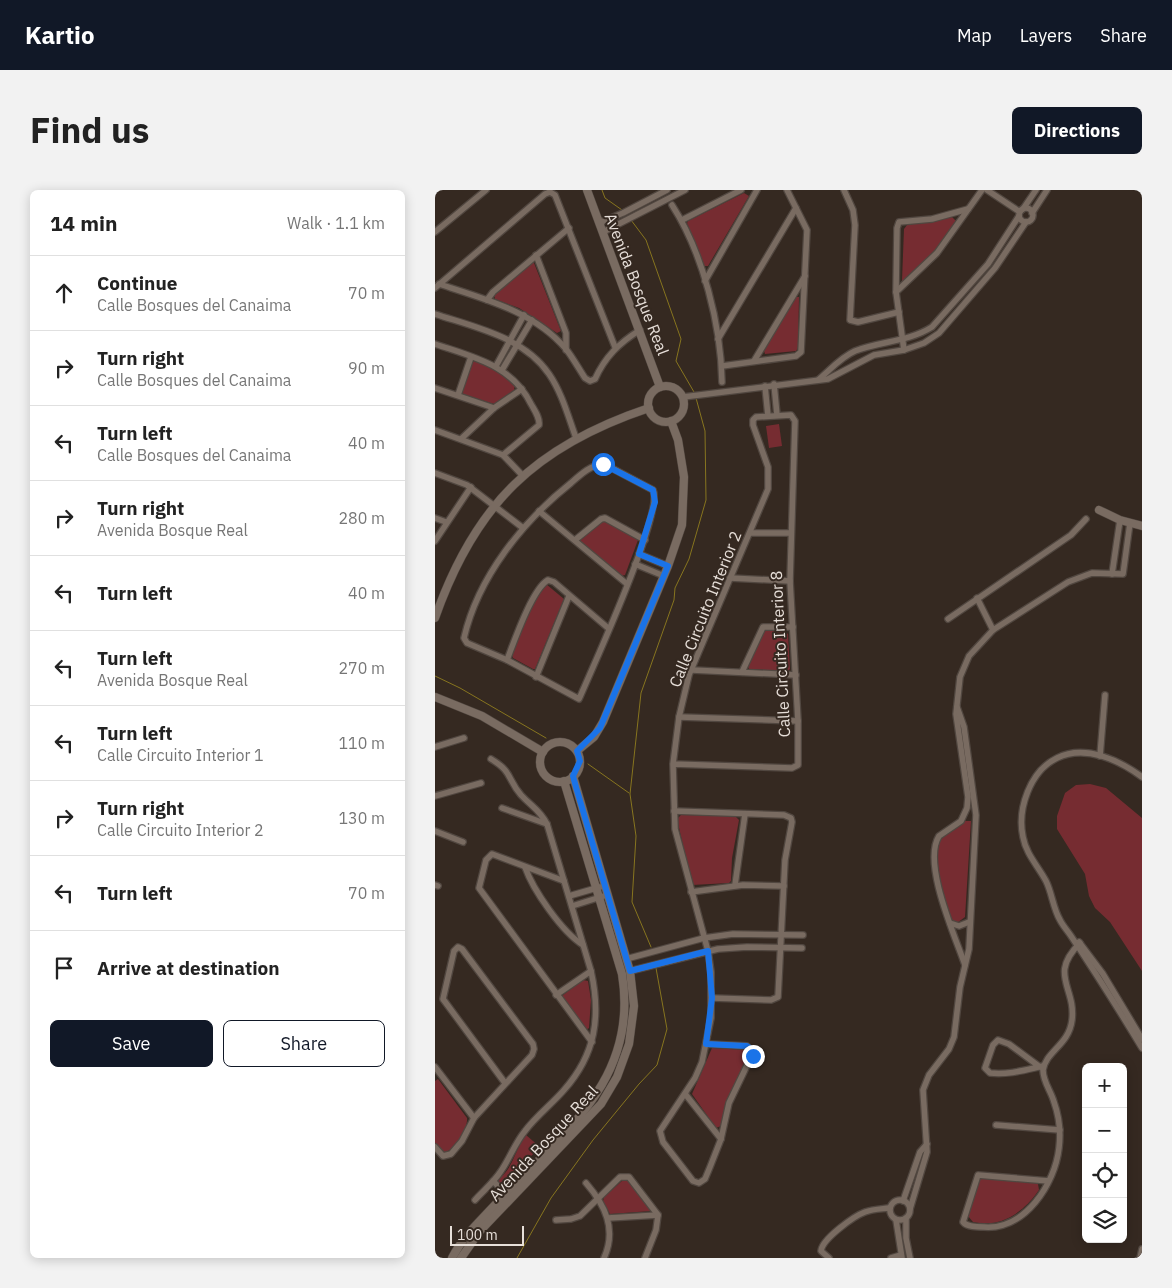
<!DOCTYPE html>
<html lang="en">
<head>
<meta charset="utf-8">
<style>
  :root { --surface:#fff; --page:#f2f2f2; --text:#222; --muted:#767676; --line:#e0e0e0; --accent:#111827 }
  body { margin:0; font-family:"IBM Plex Sans",sans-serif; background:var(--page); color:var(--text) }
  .controls { position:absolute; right:15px; bottom:15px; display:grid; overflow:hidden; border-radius:8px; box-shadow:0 2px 12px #0003 }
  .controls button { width:45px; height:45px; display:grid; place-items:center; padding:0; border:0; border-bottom:1px solid var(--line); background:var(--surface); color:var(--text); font:25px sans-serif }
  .scale { position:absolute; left:15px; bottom:12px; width:74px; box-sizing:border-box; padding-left:5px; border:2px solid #e7dfd9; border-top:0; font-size:14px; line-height:18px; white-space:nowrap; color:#e7dfd9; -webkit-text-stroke:4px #352921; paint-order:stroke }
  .stop { position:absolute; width:15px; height:15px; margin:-11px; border:4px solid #1a73e8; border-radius:50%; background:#fff }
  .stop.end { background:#1a73e8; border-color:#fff; box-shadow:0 1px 5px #0008 }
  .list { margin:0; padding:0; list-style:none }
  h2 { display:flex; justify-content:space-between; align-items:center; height:65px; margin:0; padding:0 20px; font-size:21px }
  h2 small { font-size:16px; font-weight:400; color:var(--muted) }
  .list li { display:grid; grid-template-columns:32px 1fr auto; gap:15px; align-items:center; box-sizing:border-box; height:75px; padding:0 20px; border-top:1px solid var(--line) }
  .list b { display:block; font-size:19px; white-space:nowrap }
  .list p { margin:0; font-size:16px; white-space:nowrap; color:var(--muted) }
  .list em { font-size:16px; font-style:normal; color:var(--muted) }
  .actions { display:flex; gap:10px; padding:15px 20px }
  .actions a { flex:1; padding:11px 0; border:1px solid var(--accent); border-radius:8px; text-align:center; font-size:18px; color:var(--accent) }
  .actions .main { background:var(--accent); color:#fff }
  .icon { flex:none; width:28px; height:28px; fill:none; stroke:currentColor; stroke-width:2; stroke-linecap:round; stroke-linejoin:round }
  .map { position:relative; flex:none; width:707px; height:1068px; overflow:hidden; border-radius:8px }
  header { display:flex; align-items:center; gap:30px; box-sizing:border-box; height:70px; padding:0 25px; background:var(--accent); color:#fff }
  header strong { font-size:24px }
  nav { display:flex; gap:28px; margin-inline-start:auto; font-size:18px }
  .intro { display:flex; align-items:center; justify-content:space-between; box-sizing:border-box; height:120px; padding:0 30px }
  h1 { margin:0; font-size:35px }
  .button { padding:12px 22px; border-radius:8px; background:var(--accent); color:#fff; font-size:18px; font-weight:700 }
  main { display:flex; gap:30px; padding:0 30px }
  aside { flex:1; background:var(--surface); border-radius:8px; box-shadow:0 2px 12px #0003 }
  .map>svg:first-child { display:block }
</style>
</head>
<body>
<header>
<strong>Kartio</strong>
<nav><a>Map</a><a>Layers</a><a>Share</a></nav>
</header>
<div class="intro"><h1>Find us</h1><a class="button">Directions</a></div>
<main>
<aside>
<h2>14 min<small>Walk · 1.1 km</small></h2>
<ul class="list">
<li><svg class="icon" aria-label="ahead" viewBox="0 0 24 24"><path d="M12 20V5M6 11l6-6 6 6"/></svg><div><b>Continue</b><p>Calle Bosques del Canaima</p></div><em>70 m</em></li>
<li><svg class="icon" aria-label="right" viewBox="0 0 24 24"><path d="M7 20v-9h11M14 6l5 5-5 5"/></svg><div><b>Turn right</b><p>Calle Bosques del Canaima</p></div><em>90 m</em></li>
<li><svg class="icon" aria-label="left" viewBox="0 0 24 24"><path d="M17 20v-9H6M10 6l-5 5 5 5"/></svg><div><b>Turn left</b><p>Calle Bosques del Canaima</p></div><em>40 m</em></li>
<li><svg class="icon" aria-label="right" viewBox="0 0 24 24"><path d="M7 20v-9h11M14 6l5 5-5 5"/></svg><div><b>Turn right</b><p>Avenida Bosque Real</p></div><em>280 m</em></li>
<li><svg class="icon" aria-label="left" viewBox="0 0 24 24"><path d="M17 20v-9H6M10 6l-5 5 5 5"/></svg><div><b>Turn left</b></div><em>40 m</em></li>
<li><svg class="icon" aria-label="left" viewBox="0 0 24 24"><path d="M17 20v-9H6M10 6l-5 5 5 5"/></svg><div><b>Turn left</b><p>Avenida Bosque Real</p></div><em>270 m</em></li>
<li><svg class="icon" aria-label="left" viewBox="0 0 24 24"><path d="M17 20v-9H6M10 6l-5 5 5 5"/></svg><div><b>Turn left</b><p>Calle Circuito Interior 1</p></div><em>110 m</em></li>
<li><svg class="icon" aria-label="right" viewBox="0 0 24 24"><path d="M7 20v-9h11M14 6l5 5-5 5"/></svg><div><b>Turn right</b><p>Calle Circuito Interior 2</p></div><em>130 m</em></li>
<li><svg class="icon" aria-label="left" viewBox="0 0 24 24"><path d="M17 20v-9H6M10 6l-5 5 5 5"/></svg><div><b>Turn left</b></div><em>70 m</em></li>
<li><svg class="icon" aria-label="arrive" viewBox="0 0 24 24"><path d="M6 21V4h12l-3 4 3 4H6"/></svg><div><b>Arrive at destination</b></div></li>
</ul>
<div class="actions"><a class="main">Save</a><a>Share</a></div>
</aside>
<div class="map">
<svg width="707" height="1068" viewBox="0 0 707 1068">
  <rect width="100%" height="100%" fill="#352921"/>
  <!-- green -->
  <g fill="#762c31">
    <path d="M309 3 314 6 273 76H269L252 33 253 31Z"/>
    <path d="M517 27 521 31 503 57 472 91H467L469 39 472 35Z"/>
    <path d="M95 73H99L126 141 122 143 84 118 60 109 59 104Z"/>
    <path d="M360 107H364L363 158 361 161 330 164 329 161Z"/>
    <path d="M40 171C56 176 69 183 80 195L79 200 59 214 28 204 27 201 36 173Z"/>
    <path d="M344 234 347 256 334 258 331 236Z"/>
    <path d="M168 330 203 350 190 385 186 386 144 351 145 348Z"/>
    <path d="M111 394 129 409 100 479H98L78 468 77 465 95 417Z"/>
    <path d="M330 440 349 441 353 444 355 479 353 481 314 479 313 477Z"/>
    <path d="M655 594 671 598 707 628V781L675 732 660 718 654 706 650 684 622 639V626L630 603 641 595Z"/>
    <path d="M246 625 300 626 304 630 297 668 296 691 294 693 257 695 242 629Z"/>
    <path d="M528 631H536L530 727 522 733 514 729C506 703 497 673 504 647Z"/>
    <path d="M148 790 153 791 156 810 154 838 151 840 127 809 128 805Z"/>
    <path d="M277 858 312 860 316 864C301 888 292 909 286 936L281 938 257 904Z"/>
    <path d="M3 889 32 928C33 939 20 961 8 963L0 953V891Z"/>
    <path d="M91 945 105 957 67 996 63 992C65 987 70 984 73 979 80 968 82 957 91 945Z"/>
    <path d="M548 987 599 992 603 994 604 1000C588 1023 566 1038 538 1032L533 1026 542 993 544 989Z"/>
    <path d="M192 989 216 1021 175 1024 168 1011 169 1007 188 990Z"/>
  </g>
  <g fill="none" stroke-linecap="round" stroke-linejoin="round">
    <!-- stream -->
    <g stroke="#87751f" stroke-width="1">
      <path d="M167 0 170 8 187 20"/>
      <path d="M196 30 211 50 246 149 241 171 259 202"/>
      <path d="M0 486 25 498 111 548"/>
      <path d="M153 574 194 603"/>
      <path d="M216 757 197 712 201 646 195 604 206 503 239 410 240 398 254 369 271 310 270 241 261 208"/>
      <path d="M82 1068 116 1008 158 950 204 894 222 875 232 839 221 778"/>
    </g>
    <!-- street casing -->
    <g stroke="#514740" stroke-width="8">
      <g id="street">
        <path d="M409 0 418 20 420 35 415 130 423 132 464 122"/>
        <path d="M552 0 585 22"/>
        <path d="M237 15C268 63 286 135 287 192"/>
        <circle cx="591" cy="25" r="7"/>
        <path d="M588 19 601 0"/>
        <path d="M597 23 612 0"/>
        <path d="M247 30 306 0"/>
        <path d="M164 33 188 23 232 0"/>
        <path d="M0 42 51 0"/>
        <path d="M168 42 250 0"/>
        <path d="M101 65 131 143V160"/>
        <path d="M270 91 322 0"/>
        <path d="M4 94C49 109 99 121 131 159 138 168 144 179 150 188L155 191 160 189C170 167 184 153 205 140"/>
        <path d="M0 98 110 4 115 2 120 5 180 157"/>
        <path d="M461 102 502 63 547 0"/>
        <path d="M52 110 58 102 134 38"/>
        <path d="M0 124C39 137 89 147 114 184 127 203 133 226 141 248"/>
        <path d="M283 149 361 18"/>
        <path d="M0 154C38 167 77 175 96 214 100 221 105 228 104 235L68 265"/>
        <path d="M469 160 461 102 462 38 464 32 497 29 533 19"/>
        <path d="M319 171 370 86"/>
        <path d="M61 176 89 125"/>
        <path d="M287 176 361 166 366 162 372 40 352 0"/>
        <path d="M67 180 97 130"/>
        <path d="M383 190C395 180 406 167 420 161 446 151 473 152 497 137L553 74 584 26"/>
        <path d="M339 194 342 225"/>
        <path d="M330 196 333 226"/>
        <path d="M0 198 59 218"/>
        <path d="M23 205 36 167"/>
        <path d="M248 207 393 189 439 165 469 160 489 153 504 143 560 78 591 32"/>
        <path d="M0 240 68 265 88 286"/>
        <path d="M26 249 59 218 87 199"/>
        <path d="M169 274 218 300C229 322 157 479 144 509L72 470 32 453 29 448C43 387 88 331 136 293 145 285 157 274 169 274Z"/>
        <path d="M0 283 32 295 88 338"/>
        <path d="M104 321 192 394"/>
        <path d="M0 328 11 332"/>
        <path d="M315 343H355"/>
        <path d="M140 350 166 329 170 328 210 350"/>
        <path d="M0 351 36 297"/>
        <path d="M204 364 233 376"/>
        <path d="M200 374 229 386"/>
        <path d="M677 384 685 330"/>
        <path d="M295 388 355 391"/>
        <path d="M542 408 558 440"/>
        <path d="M513 429 636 345 651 329"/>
        <path d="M72 470C79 452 97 399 113 390L119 392 173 438"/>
        <path d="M257 480 361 485"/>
        <path d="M307 482 328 437H358"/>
        <path d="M101 487 134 406"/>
        <path d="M244 527 363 531"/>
        <path d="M0 557 29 548"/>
        <path d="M665 566 670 505"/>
        <path d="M238 574 357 578 363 575V531L355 391 360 231 356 225 321 227 318 230V235L333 277V299L254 485 244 527 238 574 240 639 273 761 276 782V828L267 872 260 888 225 941 228 952 258 991 264 993 270 989 275 977 286 949 294 913 318 863 312 856 271 854"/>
        <path d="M707 587C684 570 650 554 622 568 595 581 582 619 588 647 591 664 603 676 611 691 617 703 618 718 625 730 628 736 632 740 636 746 660 782 684 820 707 858"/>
        <path d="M0 606 46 593"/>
        <path d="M67 618 112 634"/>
        <path d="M239 621 349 625 356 628 357 632 350 670 343 807 336 810 277 808"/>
        <path d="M0 641 28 652"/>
        <path d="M90 677C98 700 127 742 148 755"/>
        <path d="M129 691 57 664 51 670 44 698 157 852"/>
        <path d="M0 695 3 696"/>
        <path d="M300 695 310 624"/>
        <path d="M256 702 308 695 349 696"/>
        <path d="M134 706 165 697"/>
        <path d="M137 716 172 705"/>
        <path d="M515 733 524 736 534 732"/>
        <path d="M644 752 668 784 707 849"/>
        <path d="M191 769 269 748 298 744 368 745"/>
        <path d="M530 775C520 746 487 673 504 646L526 631 532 618 533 607 521 524 525 487 534 466 558 440 633 392 657 383 688 384 695 333"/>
        <path d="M195 781 283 759 312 757 367 758"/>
        <path d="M121 805 156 781"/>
        <path d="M0 877 39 928"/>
        <path d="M605 877 574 854 563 850 558 855 550 878 555 883C574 885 590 880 608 876"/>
        <path d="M251 905 286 949"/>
        <path d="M561 935 625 940"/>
        <path d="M0 957 8 966 16 964 27 951 39 928 97 865 99 859 98 854 27 759 23 757 19 761 8 809 70 893"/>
        <path d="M58 991 70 1003"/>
        <path d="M614 991 543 985 528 1032C532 1037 542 1037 549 1037 590 1040 620 994 624 958 626 942 624 926 619 912 616 901 608 892 608 880 611 861 634 855 637 830 641 797 613 785 645 753"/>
        <path d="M151 993C170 1015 182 1039 169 1068"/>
        <circle cx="465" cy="1020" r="10"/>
        <path d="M40 1010C49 1000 59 992 66 981 75 968 80 953 90 941 101 926 117 914 129 900 161 864 166 826 156 781L112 634C104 619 97 617 86 605 72 589 78 582 56 569"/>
        <path d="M468 1011 485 962 492 954"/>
        <path d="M475 1019 492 962 488 900 494 885 514 859 519 847 525 797 534 759 541 625 529 537 522 517"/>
        <path d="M173 1028 223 1025"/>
        <path d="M471 1028V1048L475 1068"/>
        <path d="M121 1030 136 1029 145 1026 185 987H194L223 1025 221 1040 210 1068"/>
        <path d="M461 1030 467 1068"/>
        <path d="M394 1068 386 1061C387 1049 419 1026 430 1022 438 1019 446 1019 454 1018"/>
        <path d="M456 1068 466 1065"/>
        <path d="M705 1068 707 1059"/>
      </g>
    </g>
    <!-- secondary casing -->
    <g stroke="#514740" stroke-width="9">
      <g id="secondary">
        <path d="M152 0 225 197"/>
        <circle cx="231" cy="214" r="18"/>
        <path d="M664 320 685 330 707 336"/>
        <path d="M0 428C40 314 100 256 214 218"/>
        <path d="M0 507 47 526 108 562"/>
        <circle cx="125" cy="572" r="20"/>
        <path d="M142 561 159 547 168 532 233 376 247 335 249 287 243 250 236 231"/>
        <path d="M17 1068C27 1048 42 1034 57 1018 123 946 205 893 187 784L129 591"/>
        <path d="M26 1068 45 1041 166 914 182 887 194 854 199 816 195 781 138 586"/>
      </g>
    </g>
    <!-- street -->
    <use href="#street" stroke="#796b61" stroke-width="5.5"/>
    <!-- secondary -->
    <use href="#secondary" stroke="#796b61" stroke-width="8"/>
  </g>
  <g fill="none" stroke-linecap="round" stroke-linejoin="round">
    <!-- route -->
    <path stroke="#1a73e8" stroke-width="6" d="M168 274 218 300 220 312 204 364 233 376 165 538 142 561 145 571 138 586 141 597 195 781 273 761 277 808 271 854 312 856 318 860V866"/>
  </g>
  <g text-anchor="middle" stroke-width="4" stroke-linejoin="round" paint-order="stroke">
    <!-- street labels -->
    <g font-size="16" fill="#e7dfd9" stroke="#352921">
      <text transform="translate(202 94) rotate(69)" y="6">Avenida Bosque Real</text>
      <text transform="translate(270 419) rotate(-68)" y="6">Calle Circuito Interior 2</text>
      <text transform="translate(345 464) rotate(-93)" y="6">Calle Circuito Interior 8</text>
      <text transform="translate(108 953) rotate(-47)" y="6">Avenida Bosque Real</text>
    </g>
  </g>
</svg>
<div class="controls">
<button>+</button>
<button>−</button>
<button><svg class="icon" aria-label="locate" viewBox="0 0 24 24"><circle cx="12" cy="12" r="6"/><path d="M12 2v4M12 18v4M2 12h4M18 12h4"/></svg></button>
<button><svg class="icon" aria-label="layers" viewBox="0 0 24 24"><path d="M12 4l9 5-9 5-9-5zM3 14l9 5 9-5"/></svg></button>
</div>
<div class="scale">100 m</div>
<div class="stop" style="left:168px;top:274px"></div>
<div class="stop end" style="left:318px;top:866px"></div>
</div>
</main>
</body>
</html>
